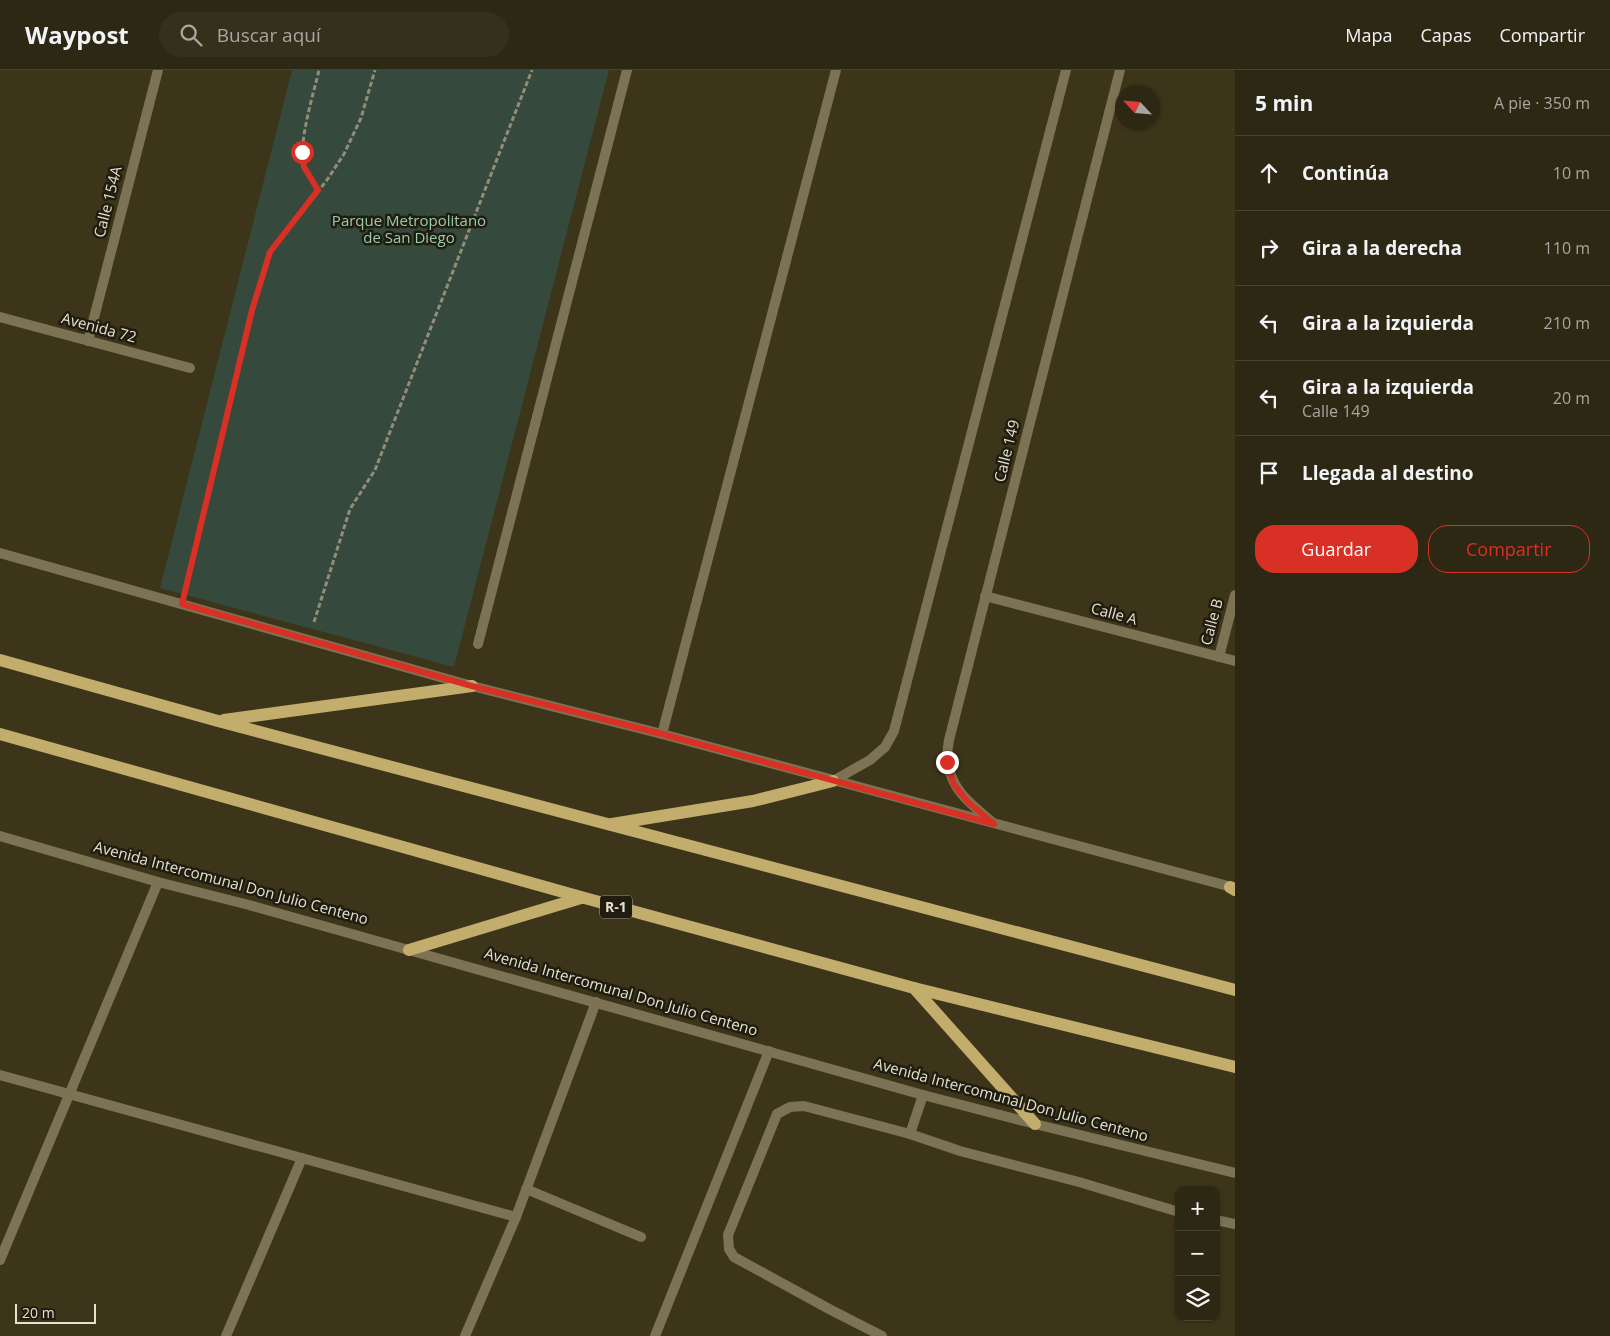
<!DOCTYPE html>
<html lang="es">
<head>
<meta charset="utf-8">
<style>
  :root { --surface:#2d2813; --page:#35301c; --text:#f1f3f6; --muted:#a7a6a0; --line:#484433; --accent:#d93025 }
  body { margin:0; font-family:"Open Sans",sans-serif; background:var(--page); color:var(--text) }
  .controls { position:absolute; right:15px; bottom:15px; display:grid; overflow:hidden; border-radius:10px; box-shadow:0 1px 4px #0004 }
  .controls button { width:45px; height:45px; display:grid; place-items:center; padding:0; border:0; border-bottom:1px solid var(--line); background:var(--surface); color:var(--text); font:25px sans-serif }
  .compass { position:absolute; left:1115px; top:15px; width:45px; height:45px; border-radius:50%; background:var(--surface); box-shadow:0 1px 4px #0004; rotate:296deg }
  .scale { position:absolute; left:15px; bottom:12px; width:81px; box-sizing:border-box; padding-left:5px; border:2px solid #e5e1d0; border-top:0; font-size:14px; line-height:18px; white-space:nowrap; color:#e5e1d0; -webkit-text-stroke:4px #201d10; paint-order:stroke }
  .stop { position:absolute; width:15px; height:15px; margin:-11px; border:4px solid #d93025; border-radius:50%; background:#fff }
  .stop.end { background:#d93025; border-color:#fff; box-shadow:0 1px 5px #0008 }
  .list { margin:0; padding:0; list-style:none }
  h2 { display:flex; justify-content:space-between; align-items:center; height:65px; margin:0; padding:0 20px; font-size:21px }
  h2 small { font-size:16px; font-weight:400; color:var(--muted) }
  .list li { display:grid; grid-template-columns:32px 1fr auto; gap:15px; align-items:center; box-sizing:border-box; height:75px; padding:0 20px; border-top:1px solid var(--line) }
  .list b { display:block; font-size:19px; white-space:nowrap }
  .list p { margin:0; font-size:16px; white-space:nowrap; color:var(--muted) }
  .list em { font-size:16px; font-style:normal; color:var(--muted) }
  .actions { display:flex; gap:10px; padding:15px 20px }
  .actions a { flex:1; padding:11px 0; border:1px solid var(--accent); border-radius:20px; text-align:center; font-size:18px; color:var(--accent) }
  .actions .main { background:var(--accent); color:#fff }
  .icon { flex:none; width:28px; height:28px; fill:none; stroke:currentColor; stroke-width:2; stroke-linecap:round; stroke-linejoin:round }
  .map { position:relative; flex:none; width:1235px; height:1266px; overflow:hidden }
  header { display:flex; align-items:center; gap:30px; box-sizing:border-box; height:70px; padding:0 25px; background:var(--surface); border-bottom:1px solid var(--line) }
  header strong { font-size:24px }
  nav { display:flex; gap:28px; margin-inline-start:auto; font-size:18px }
  .search { width:350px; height:45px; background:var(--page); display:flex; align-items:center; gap:12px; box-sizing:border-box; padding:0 18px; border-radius:28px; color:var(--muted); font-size:19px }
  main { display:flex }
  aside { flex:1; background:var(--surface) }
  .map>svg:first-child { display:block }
</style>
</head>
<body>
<header>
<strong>Waypost</strong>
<div class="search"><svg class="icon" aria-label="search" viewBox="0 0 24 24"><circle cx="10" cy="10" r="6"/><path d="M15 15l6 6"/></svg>Buscar aquí</div>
<nav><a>Mapa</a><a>Capas</a><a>Compartir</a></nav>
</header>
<main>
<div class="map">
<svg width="1235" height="1266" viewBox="0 0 1235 1266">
  <rect width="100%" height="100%" fill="#3c3519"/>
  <!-- park -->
  <path fill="#35493c" d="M292 0H609L454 597 160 518Z"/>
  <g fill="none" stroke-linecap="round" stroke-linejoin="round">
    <!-- path -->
    <g stroke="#938d77" stroke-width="3" stroke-dasharray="5 2.5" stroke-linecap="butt">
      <path d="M318 120C314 113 307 105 304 97 297 76 314 22 319 0"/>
      <path d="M186 516 251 240 270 182 327 110 344 84 361 48 375 0"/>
      <path d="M314 552 350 439 375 400 532 0"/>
    </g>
    <!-- service -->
    <g stroke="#7c7254" stroke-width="10">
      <path d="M910 1064 923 1025"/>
      <path d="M1216 1150 1235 1154"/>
      <path d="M655 1266 769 981"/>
      <path d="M882 1266 831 1240 734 1187 729 1179 728 1165 777 1044 790 1037 804 1036 910 1064 960 1081 1079 1112 1179 1142"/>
    </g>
    <!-- minor -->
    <g stroke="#7c7254" stroke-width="10">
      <path d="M0 247 190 298"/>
      <path d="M88 271 158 0"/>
      <path d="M0 483 472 616 662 664 1235 818"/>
      <path d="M985 526 1235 591"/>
      <path d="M478 574 627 0"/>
      <path d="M1219 587 1235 525"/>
      <path d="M662 664 836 0"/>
      <path d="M833 711 870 690 885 677 894 661 1066 0"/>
      <path d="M992 752C971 734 953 722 948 694 946 686 948 677 949 670L1120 0"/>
      <path d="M0 766 158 812 249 835 923 1025 1035 1054 1235 1103"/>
      <path d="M0 1005 516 1147"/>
      <path d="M526 1119 641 1167"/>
      <path d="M0 1190 158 812"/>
      <path d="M226 1266 302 1088"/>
      <path d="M465 1266 516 1147 596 932"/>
    </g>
    <!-- primary -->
    <g stroke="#c3ad6d" stroke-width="12">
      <path d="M0 590 218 651 1235 920"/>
      <path d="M224 650 472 616"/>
      <path d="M0 664 581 827 914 918 1235 997"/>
      <path d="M612 754 753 731 833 711"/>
      <path d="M1230 817 1235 820"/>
      <path d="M409 880 581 828"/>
      <path d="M914 918 1035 1054"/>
    </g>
  </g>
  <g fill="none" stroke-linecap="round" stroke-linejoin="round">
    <!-- route -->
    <path stroke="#d93025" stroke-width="6" d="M302 82 304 97 318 120 270 182 252 240 182 534 472 616 662 664 994 754 968 732 954 715 947 692"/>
  </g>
  <g text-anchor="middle" stroke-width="5" stroke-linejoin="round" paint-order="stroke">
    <!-- shield labels -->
    <rect fill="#201d10" stroke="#aaa696" stroke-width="1" x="600" y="825.5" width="32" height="23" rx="4"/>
    <g font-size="14" font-weight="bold" fill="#e5e1d0">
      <text x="616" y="842">R-1</text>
    </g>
    <!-- street labels -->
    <g font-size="15" fill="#e5e1d0" stroke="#201d10">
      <text transform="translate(108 132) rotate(-76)" y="5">Calle 154A</text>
      <text transform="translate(99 258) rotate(15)" y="5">Avenida 72</text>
      <text transform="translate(1007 381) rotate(-76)" y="5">Calle 149</text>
      <text transform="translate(1114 544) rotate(15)" y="5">Calle A</text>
      <text transform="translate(1212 552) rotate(-75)" y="5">Calle B</text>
      <text transform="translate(231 813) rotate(15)" y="5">Avenida Intercomunal Don Julio Centeno</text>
      <text transform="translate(621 922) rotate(16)" y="5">Avenida Intercomunal Don Julio Centeno</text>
      <text transform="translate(1011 1030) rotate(15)" y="5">Avenida Intercomunal Don Julio Centeno</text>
    </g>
    <!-- park labels -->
    <g font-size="15" fill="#98ccab" stroke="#201d10">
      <text x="409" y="156">Parque Metropolitano<tspan x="409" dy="17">de San Diego</tspan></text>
    </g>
  </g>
</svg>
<div class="controls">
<button>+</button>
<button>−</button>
<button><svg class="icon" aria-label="layers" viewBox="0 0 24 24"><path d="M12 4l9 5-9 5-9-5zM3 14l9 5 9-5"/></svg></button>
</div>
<svg class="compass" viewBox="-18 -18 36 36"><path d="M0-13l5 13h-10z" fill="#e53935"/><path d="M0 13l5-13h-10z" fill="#a7a6a0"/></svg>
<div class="scale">20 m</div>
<div class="stop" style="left:302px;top:82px"></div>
<div class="stop end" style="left:947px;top:692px"></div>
</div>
<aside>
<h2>5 min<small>A pie · 350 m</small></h2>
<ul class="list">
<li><svg class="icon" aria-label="ahead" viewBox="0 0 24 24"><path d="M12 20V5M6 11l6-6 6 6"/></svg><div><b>Continúa</b></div><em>10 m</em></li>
<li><svg class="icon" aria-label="right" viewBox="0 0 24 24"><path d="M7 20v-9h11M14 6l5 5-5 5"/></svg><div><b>Gira a la derecha</b></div><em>110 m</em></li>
<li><svg class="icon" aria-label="left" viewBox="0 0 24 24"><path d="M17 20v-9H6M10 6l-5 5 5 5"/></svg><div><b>Gira a la izquierda</b></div><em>210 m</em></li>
<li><svg class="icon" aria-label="left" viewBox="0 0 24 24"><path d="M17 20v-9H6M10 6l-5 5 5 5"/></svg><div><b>Gira a la izquierda</b><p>Calle 149</p></div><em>20 m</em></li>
<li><svg class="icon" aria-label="arrive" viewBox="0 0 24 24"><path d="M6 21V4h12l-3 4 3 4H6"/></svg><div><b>Llegada al destino</b></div></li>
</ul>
<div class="actions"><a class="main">Guardar</a><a>Compartir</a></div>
</aside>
</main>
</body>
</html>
